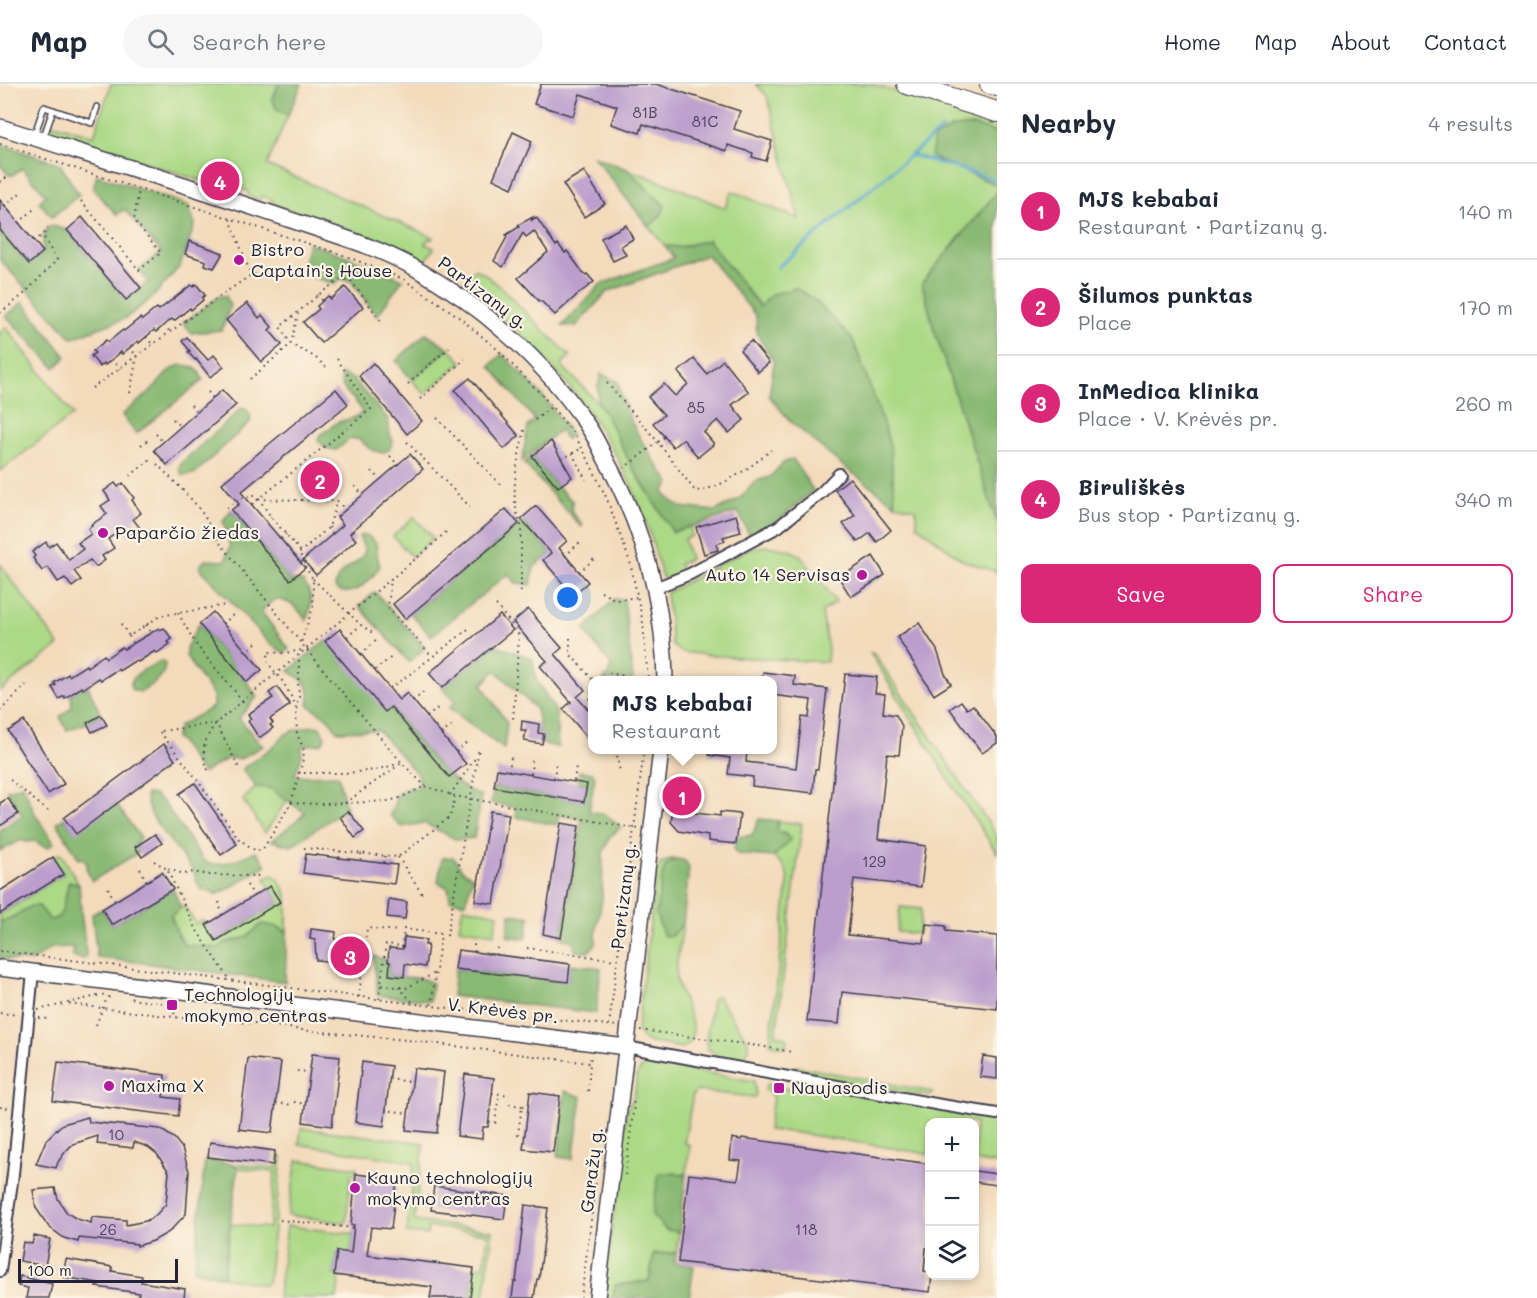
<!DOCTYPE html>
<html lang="en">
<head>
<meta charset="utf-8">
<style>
  :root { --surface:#fff; --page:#f6f6f7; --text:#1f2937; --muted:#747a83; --line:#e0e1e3; --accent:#db2777 }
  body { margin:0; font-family:Mali,sans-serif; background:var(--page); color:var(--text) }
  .controls { position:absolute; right:18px; bottom:18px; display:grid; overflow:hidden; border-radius:12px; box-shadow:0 3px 9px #0003 }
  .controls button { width:54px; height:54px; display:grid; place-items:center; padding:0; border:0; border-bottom:2px solid var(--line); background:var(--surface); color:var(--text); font:30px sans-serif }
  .scale { position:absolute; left:18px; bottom:15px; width:160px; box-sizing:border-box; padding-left:6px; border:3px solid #22223b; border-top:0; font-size:16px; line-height:21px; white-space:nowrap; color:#22223b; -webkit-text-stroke:4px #fcf5e5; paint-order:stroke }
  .you { position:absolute; left:568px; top:514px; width:21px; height:21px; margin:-15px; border:4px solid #fff; border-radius:50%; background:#1a73e8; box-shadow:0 0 0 9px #1a73e833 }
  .badge { display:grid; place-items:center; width:39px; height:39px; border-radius:50%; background:var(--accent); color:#fff; font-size:20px; font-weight:700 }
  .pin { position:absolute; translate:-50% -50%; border:3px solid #fff; box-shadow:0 2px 6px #0006 }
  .popup { position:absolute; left:588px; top:592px; width:189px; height:78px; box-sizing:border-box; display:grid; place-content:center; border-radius:12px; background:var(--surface); filter:drop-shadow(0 2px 4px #0005); font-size:20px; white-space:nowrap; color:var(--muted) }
  .popup b { font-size:22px; color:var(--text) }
  .popup::after { content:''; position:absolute; left:50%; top:100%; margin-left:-12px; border:12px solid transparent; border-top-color:var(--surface) }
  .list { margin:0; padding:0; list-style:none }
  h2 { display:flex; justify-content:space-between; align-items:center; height:78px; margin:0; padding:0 24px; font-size:26px }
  h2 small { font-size:20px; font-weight:400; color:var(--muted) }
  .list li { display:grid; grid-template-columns:39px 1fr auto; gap:18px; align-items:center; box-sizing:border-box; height:96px; padding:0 24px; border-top:2px solid var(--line) }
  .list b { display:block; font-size:22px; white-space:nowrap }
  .list p { margin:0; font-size:20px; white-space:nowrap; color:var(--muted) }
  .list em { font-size:20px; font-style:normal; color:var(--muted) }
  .actions { display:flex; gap:12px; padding:18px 24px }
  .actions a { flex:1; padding:14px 0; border:2px solid var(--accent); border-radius:12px; text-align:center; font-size:21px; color:var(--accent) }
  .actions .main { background:var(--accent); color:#fff }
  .icon { flex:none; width:33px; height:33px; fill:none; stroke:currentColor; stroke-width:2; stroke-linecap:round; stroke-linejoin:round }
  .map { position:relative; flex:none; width:997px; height:1214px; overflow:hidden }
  header { display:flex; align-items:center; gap:36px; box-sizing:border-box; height:84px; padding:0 30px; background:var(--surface); border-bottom:2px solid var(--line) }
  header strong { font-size:28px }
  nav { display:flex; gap:33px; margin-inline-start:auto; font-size:21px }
  .search { width:420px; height:54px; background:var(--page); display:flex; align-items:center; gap:15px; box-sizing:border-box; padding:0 21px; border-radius:33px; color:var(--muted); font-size:22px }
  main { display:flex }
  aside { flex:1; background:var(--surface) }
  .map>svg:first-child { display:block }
</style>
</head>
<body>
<header>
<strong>Map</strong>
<div class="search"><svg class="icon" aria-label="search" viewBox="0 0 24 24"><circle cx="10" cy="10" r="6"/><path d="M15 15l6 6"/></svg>Search here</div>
<nav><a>Home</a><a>Map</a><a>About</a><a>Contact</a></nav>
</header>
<main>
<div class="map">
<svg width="997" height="1214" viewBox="0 0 997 1214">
  <rect width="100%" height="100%" fill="#fcf5e5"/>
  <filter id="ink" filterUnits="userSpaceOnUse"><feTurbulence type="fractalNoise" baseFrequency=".0167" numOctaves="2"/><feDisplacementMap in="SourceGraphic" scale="12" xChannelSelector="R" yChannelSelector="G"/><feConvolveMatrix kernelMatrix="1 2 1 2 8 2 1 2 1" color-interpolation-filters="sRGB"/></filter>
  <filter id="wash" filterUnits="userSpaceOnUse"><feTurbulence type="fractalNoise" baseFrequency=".008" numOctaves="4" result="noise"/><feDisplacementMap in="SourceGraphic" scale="24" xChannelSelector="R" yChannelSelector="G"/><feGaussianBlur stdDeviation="1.35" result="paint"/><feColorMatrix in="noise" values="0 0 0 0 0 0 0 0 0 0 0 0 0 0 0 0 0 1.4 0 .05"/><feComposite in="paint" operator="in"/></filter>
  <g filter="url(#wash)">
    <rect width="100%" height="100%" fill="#f3dabb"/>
    <!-- green -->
    <g fill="#acd986" stroke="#677e60" stroke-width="1.5">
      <path d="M111 0H279L272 15 277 25 288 31 267 81 433 153 431 156 428 155 425 160 434 164 425 178 385 159 349 145 272 120 273 116 262 112 260 116 248 112V107L235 103 226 95 219 92H204V95L213 98 212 100 51 49V39L94 52Z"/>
      <path d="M756 0H871L997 40V49L976 42 931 73 997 101V108L922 199 934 245 997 439V488L962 476 917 441 916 425 895 420 890 361 853 256 817 218 760 223 708 156 680 163 665 162 649 143 661 131 665 122 627 85 676 103 725 124 732 107 799 135 767 12Z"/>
      <path d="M474 185 483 189 499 202 570 272 561 281 598 319 608 335 632 383 672 447 690 442 692 452 684 455 690 475 679 480 683 489 670 496 662 493C657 474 652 454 645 436 618 360 569 293 508 239 496 228 482 219 469 208 466 199 469 193 474 185Z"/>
      <path d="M6 243 73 331 0 387V248Z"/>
      <path d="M449 264 462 278 425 310 412 296Z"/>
      <path d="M414 433 433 454 412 473 393 452Z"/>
      <path d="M767 462 790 466 801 472 836 518 822 528 828 566 827 578 717 572 681 568 672 561 666 509 750 464Z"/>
      <path d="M0 480 59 561 0 607Z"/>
      <path d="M870 568 876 572 997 752V769L947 693Z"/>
      <path d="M256 703 270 704 287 716 265 749 243 716Z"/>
      <path d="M778 737 802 740 776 951 787 953 786 963 770 960 788 797C787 786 783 779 773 773L786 761 785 750 777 747Z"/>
      <path d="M61 769 79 801 69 797 62 829 57 834 50 837 45 829 31 822 13 833 0 838V830L64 790 53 773Z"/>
      <path d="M670 775H678L672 777 666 781 662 792 675 849 683 840C681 856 676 876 676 892 677 912 709 953 682 964L647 958 644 956 637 946 656 791 660 780Z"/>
      <path d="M271 791 278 794 287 811V848L278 843 262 840 245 854 227 858 218 864 185 861 178 851 171 831 184 821 196 840 203 836 217 857 280 818 265 795Z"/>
      <path d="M463 823 498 830 494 850 459 844Z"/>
      <path d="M900 823 921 825 919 850 897 848Z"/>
      <path d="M715 913H718L747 955 749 964 745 973C732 977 719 974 708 965L706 958 712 916Z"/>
      <path d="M650 979 754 997 756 1011 754 1013 697 1007 693 1010 684 1059 690 1061 686 1090 674 1089 666 1145 679 1148 676 1169 654 1170 649 1197 615 1201 613 1214H605L604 1204 627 1026C629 1022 632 1017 634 1012 638 998 632 986 650 979Z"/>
      <path d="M796 982 933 1008 932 1010 927 1012 800 989 798 988Z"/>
      <path d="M767 1000 786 1005 802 1001 997 1035V1080L975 1077V1038H930L929 1070 791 1048 768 1046 773 1013 765 1006Z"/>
      <path d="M301 1044 424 1059 414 1137 493 1147 484 1214H470L474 1182 484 1183 488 1150 428 1143 427 1151 407 1149 414 1080 412 1078 299 1060Z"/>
      <path d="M279 1072 282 1073 268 1198 265 1201 223 1193 231 1140 269 1144 275 1088 238 1084 232 1080 277 1084Z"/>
      <path d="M297 1076 357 1084 356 1090H351L346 1139 288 1131Z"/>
      <path d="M287 1142 353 1150 351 1169 337 1168 334 1191 340 1192 337 1214H278Z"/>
    </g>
    <!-- forest -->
    <g fill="#89b973" stroke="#566e57" stroke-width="1.5">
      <path d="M279 0H302L288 31 277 25 272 15Z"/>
      <path d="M976 42 997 49V101L931 73 934 54 953 43Z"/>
      <path d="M0 60 60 80 79 111 52 133 39 118 46 111 22 84 13 91H9L0 81Z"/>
      <path d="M593 72 627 85 665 122 661 131 649 143Z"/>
      <path d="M97 91 188 121 195 140 180 182 152 214 126 234 72 254 0 176V146L29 180 43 168V152L49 142C54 141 61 145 67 146L126 216 148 198 139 186 161 168 124 125 117 131 93 105Z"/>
      <path d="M997 108V439L934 245 922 199Z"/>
      <path d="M708 156 760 223 772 210 796 204 817 218 853 256 877 321 890 361 895 420 843 382 790 337 769 312 774 278 757 250 756 232 707 171 607 208 576 242H562L601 200 674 174 665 162 680 163Z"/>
      <path d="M308 159 343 171 403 195 377 232 351 197 341 195 334 200 300 189Z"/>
      <path d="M220 212H226L230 223 222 246 191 249 183 239Z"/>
      <path d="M23 218 66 273 55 284 6 232Z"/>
      <path d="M426 249 449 264 412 296 396 277Z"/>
      <path d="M502 270 542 311 571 350 566 355 560 346 522 377 528 342 535 336 490 282Z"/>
      <path d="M180 281C194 282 198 283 203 296L136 350 122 331 150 308 170 286Z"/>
      <path d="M342 290 353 295 388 335 390 350 393 357 389 366 382 369 370 365 359 355H350L336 366 327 364 318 357 319 352 338 338 354 334 362 329C360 314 336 308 342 290Z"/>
      <path d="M601 290 618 298C625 335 648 369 670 399L664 407 666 412 680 423 715 427 739 415 756 397 770 393 783 379 793 375 813 406 780 436 751 454 738 428 673 448 632 383 608 335 598 319V303Z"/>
      <path d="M245 324 251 333 250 338 194 390 182 391 179 385 181 379 236 330 239 325Z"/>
      <path d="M532 372 558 403 573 418 571 423 572 428 583 441 581 443 524 379Z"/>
      <path d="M231 426 290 496 303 498C314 511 312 522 306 537 299 524 290 517 275 515L261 527 289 565 285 569 271 561 199 483 205 476 225 477 230 463 223 437Z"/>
      <path d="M523 437 551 469 534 483 531 501 516 499 508 490 431 552 411 530Z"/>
      <path d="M367 451 376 459 378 476 380 482C371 496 352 517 335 504 337 482 358 484 365 467L359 452Z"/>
      <path d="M375 508 425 564 409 578 359 522Z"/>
      <path d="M614 515H624L633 596H603L609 589 611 581 584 546Z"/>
      <path d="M199 540 247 598 257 613 239 634 258 658 263 662 240 675 228 674 203 689C189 677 190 666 175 654L179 642 213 623V611L197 589 186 572V564Z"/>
      <path d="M325 557C347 579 369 600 390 623 418 653 441 697 481 712L474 754 457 756 424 739 401 743 390 731 398 709 408 704H416L420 701 418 691 378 646 337 647 329 635 308 621C313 602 304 596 289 587Z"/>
      <path d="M495 561 532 574 537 597 556 628 558 663 542 660 543 650 538 649 539 640 536 625 495 586 482 601 507 639 504 665 449 624 455 618 442 604Z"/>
      <path d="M162 577 165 580C165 594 151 601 141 608L132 606 130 601C134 588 150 583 162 577Z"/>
      <path d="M88 602 101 631 87 639 67 646 60 633 72 623 71 610 82 603 83 605Z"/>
      <path d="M312 642 320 643 325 653C322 664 318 659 309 661 306 661 304 663 301 664L302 671 295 692 338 691 346 725 291 762 272 757 305 729 270 704 256 703 242 685 275 661 284 651 292 647Z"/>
      <path d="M579 687 593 689 595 693 589 727 606 731 621 743 610 753 603 769 602 816 596 846V860L588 868 575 867 573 857 561 854 582 735 559 731 556 741 516 733 517 724 491 719 494 703 584 718 587 700 578 698Z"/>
      <path d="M23 701 35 730 54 759 49 763 43 762 35 757 26 758 21 756 0 767V746L22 731 7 706Z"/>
      <path d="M146 710 154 711 164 719 203 776C204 777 211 780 212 780 225 782 245 772 256 767L266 781 230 804 215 811 211 807 201 806C198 801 196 794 194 789 181 766 145 736 146 710Z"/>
      <path d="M116 720 140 753 135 763 139 768 92 797 86 784 88 782 83 774 79 775 57 739 64 734 76 749Z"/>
      <path d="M759 735 778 737 777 747 785 750 790 755 786 761 773 773 737 770 734 766 737 753 752 751Z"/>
      <path d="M453 773 462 786 473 793 465 819 450 816 448 804 438 798 442 774Z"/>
      <path d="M678 775 685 777 689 783 683 840 671 852H664L656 831 662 792 666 781 672 777Z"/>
      <path d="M69 797 79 801 81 827 86 870 85 875 73 873V863L51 864 32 877 0 875V838L13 833 31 822H39L50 836 57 834 62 828Z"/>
      <path d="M173 805 181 824 171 832 178 851 185 861 218 864 227 858 245 854 262 840 278 843 287 848 285 898 137 878 97 874 92 830 102 825 112 841Z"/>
      <path d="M510 830 530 833 526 855 507 852Z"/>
      <path d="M373 872H374L390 878 389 891 423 895 432 899 430 917 377 911V902Z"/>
      <path d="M570 880 601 884 596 929 452 912 455 885 568 898Z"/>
      <path d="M565 1007 582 1013 573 1075 558 1073Z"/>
      <path d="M205 1076 232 1080 238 1084 223 1193 194 1186Z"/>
      <path d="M659 1089 686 1090 679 1148 666 1146 652 1131Z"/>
      <path d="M676 1169 675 1179 694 1182 689 1214H613L615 1201 649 1197 654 1170Z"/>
    </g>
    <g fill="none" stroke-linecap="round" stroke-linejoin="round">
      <!-- stream -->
      <g stroke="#55a5cf" stroke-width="3">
        <path d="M912 71 997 96"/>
        <path d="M778 183 942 45"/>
      </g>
    </g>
    <g id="blocks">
      <!-- building -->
      <g fill="#bc9ecd">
        <path d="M541 0H656L740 27 734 45 772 57 766 77 752 73 753 69 728 61 727 67 643 40 640 49 611 40 617 22 580 10 573 32 534 20Z"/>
        <path d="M513 48 532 57 512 104 493 95Z"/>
        <path d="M584 87 605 120 584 133 563 100Z"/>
        <path d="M0 116 43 168 29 180 0 146Z"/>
        <path d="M82 133 141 204 126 216 67 146Z"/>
        <path d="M533 133 531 137 536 133 556 162 558 160 565 169 567 167 585 191 587 190 594 198 577 211 555 231 541 217 540 218 518 194 548 168 534 147 526 153 523 149 503 183 494 177 507 153 506 151 519 143 518 141Z"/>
        <path d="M626 141 633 155 621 162 626 171 613 177 601 154Z"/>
        <path d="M189 157 223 169 214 184 205 181 206 177 185 170Z"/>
        <path d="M196 200 205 211 202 214 203 216 191 226 190 224 174 237 172 235 156 248 154 246 139 259 138 257 122 270 121 268 105 281 104 279 100 283 91 272 95 269 93 267 106 256 108 258 123 246 124 247 140 234 142 236 157 224 159 226 191 201 193 203Z"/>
        <path d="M345 203 363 223 321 259 303 238 319 225 317 222 328 212 331 215Z"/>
        <path d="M247 219 259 234 262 231 272 243 269 246 282 261 261 278 226 236Z"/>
        <path d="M187 253 208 276 214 271 224 283 210 293 196 275 195 276 188 268 190 267 182 257Z"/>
        <path d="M751 257 769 279 758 288 740 266Z"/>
        <path d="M694 275 707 290 723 276 749 308 732 321 744 336 729 349 718 336 704 348 714 360 698 373 683 355 673 363 653 339 664 331 648 313 664 300 675 312 688 300 678 288Z"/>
        <path d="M373 279 422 337 407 350 359 292Z"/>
        <path d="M470 294 519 352 504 365 455 306Z"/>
        <path d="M336 305 348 320 241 408 305 484 290 496 231 426 239 420 222 399Z"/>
        <path d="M222 306 236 321 167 381 154 366Z"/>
        <path d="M551 357 572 393 558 403 532 372Z"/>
        <path d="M410 370 423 385 350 449 356 456 316 491 303 476 343 441 337 433Z"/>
        <path d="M316 382 334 402 325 410 307 390Z"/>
        <path d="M850 394 891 446 877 458 870 449 858 458 843 440 855 431 835 406Z"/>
        <path d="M115 399 118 403 123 399 134 414 132 416 141 429 133 435 140 444 129 452 124 444 108 455 114 464 102 472 105 476 96 483 90 476 74 487 81 496 72 503 65 494 58 498 48 483 42 487 33 474 35 472 32 468 46 458 49 463 56 458 69 476 83 465 78 459 91 450 88 445 92 442 91 441 107 430 101 422 110 416 104 407Z"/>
        <path d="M536 422 567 457 559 464 588 498 573 511 543 476 551 469 521 435Z"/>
        <path d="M506 425 519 440 405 535 393 520Z"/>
        <path d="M736 431 741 448 723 453 725 457 716 460 718 466 704 470 696 443Z"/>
        <path d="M873 472 885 491 851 513 839 494Z"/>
        <path d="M528 525 562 564 555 570 585 606 577 613 592 630V659L563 625 571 618 540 582 547 577 513 538Z"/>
        <path d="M213 528 262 586 247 598 199 540Z"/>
        <path d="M500 531 513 546 442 604 429 589Z"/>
        <path d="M919 539 937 566 945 590 951 600 934 611 897 553Z"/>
        <path d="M159 544 160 546 164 544 172 555 168 558 170 560 157 569 155 567 138 578 136 576 119 587 118 585 101 596 99 594 83 605 82 603 65 614 64 612 59 615 52 603 56 601 54 599 68 590 69 592 86 581 87 583 104 571 106 574 122 563 124 565Z"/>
        <path d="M340 545 399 616 407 609 466 680 449 693 391 623 385 628 325 557Z"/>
        <path d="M763 588 795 592 794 601 827 605 818 685H815L813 709 752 702 753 693 728 690 730 674 709 671 710 666H747L746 678 796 684 802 633 809 634 811 616 772 611V597H762Z"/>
        <path d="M845 590 877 593 875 609 885 610 883 629 896 631 902 642 899 671 887 670 878 755 926 762 921 803 854 795 848 851 924 859 926 840 946 842V847L997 852V925L842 908 839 940 807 937Z"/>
        <path d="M277 603 290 621 270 635 273 639 270 641 273 644 259 654 248 637 251 635 248 630 273 614 269 609Z"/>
        <path d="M961 617 967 625 973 621 997 653V659L982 669 950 625Z"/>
        <path d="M101 631 107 641 92 648 87 639Z"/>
        <path d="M24 637 64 700 48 710 8 647Z"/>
        <path d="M522 637 539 640 538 649 544 650 542 660 524 657 526 647H521Z"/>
        <path d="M164 660 175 676 76 750 64 734Z"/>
        <path d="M497 685 587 700 584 718 494 703Z"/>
        <path d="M195 699 237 760 221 771 179 710Z"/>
        <path d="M678 709 687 710V715H688L686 728 720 732V728L740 730 736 760 708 757V752L679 747 671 738 673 725 676 726Z"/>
        <path d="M8 714 18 730 0 742V719Z"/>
        <path d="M348 727 364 747 355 754 340 733Z"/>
        <path d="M490 727 509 730 494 820 475 817Z"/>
        <path d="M561 739 579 742 561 854 543 850Z"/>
        <path d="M155 750 162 759 142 773 135 763Z"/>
        <path d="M306 770 397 781 394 800 303 789Z"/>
        <path d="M53 773 64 790 0 830V807Z"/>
        <path d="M162 788 173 805 112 841 102 825Z"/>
        <path d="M270 802 280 818 216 857 206 841Z"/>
        <path d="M389 815 407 818 405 835 387 833Z"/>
        <path d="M311 845 336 848 335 856 363 859 359 888 338 885V878L316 876 315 856 310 855Z"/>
        <path d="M404 853 426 856 425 861H428L425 883 405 880 404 893 389 891 390 878H388L389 864 403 865Z"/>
        <path d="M458 866 570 880 568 898 455 885Z"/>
        <path d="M312 970 340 973 332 1042 303 1038Z"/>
        <path d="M983 972 997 974V995L980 993Z"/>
        <path d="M248 974 281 978 272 1049 239 1045Z"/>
        <path d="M58 978 165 991 163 1013 180 1015 178 1032 53 1017Z"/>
        <path d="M362 978 391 982 384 1042 355 1038Z"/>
        <path d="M414 984 444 988 437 1049 406 1046Z"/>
        <path d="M465 990 494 994 488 1043H483L482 1055 457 1052Z"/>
        <path d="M530 1008 560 1012 553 1068 523 1065Z"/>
        <path d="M88 1033 89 1038 160 1045 174 1054 182 1064 189 1087 186 1130 169 1148 153 1157 137 1162V1160L79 1154 78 1158 64 1154 49 1143 46 1139 36 1124 33 1106 55 1104 58 1115 67 1129 77 1135 91 1139 92 1133 126 1136V1141L146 1137 155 1132 166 1120 169 1088 157 1070 148 1063 134 1058 133 1064 97 1060 98 1052 73 1060 65 1068 58 1078 56 1084 36 1080 46 1056 58 1044 63 1040Z"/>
        <path d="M732 1054 741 1056 742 1054 930 1080V1164H926L924 1187 930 1188V1191H932L930 1208 678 1178 689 1090 738 1096 741 1077 730 1076Z"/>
        <path d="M210 1058 275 1067 273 1081 208 1073Z"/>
        <path d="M975 1087 997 1090V1101L975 1098Z"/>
        <path d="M356 1090 397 1095 391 1145 371 1143 367 1171 474 1184 470 1214H430L432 1203 334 1191 337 1167 351 1169 354 1141H351Z"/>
        <path d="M434 1102 507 1112 504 1135 431 1126Z"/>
        <path d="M525 1121 548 1124 539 1195H537L534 1214H512L514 1198H516Z"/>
        <path d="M34 1152 50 1155 45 1182 20 1177 23 1158 32 1160Z"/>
        <path d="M66 1175 112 1183V1187L142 1192 141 1198 185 1205 184 1214H138L139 1209 96 1203 99 1199 63 1193Z"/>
        <path d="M20 1192 52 1200 49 1214H26L28 1204 18 1202Z"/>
      </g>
    </g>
  </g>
  <g filter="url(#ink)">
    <use href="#blocks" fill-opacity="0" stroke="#413e4e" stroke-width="1.5"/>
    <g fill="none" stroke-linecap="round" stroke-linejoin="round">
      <!-- lane casing -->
      <g stroke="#413e4e" stroke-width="8">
        <g id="lane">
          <path d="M34 52 44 23 92 39 97 23"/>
          <path d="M43 55 53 26"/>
        </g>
      </g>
      <!-- street casing -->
      <g stroke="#413e4e" stroke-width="14">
        <g id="street">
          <path d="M655 504 690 490 778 443 822 408 839 390"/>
          <path d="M626 963 941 1021 997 1030"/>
          <path d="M0 1187 13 1090 33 888"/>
        </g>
      </g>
      <!-- secondary casing -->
      <g stroke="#413e4e" stroke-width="18">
        <g id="secondary">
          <path d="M0 43C95 73 191 102 285 134 328 149 374 161 413 183 480 220 545 277 587 341 594 351 600 363 605 374 643 443 664 518 665 596"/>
          <path d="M0 884 626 963"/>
          <path d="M597 1214 661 666"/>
        </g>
      </g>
      <!-- highway casing -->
      <g stroke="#413e4e" stroke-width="22">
        <g id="highway">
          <path d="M907 0 997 28"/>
          <path d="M990 0 997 2"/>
        </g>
      </g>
      <!-- path -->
      <g stroke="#413e4e" stroke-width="2" stroke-dasharray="1.5 4.5" stroke-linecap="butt">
        <path d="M0 60 343 171 403 195 455 230 497 265 542 311 574 350 587 373 607 415 630 478 643 539 648 596"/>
        <path d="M0 98 7 93"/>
        <path d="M81 117 139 186 161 169 134 136 139 105"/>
        <path d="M5 122 21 108"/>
        <path d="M230 135 251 191"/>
        <path d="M19 139 35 124"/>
        <path d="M33 156 43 152"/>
        <path d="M317 211 323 217"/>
        <path d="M0 229 23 211 57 176 43 152 49 142"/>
        <path d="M182 230 186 236"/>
        <path d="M267 237 271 233"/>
        <path d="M164 241 170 248"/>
        <path d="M146 253 153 261"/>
        <path d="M112 275 120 285"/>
        <path d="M337 275 371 325 259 415 337 417 346 426"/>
        <path d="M326 283 315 273 291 260 280 243 322 208 341 195 351 197 382 238"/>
        <path d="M250 295 291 260 298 230"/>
        <path d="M607 299 658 358 624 384"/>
        <path d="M408 300 452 261"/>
        <path d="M92 304 220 212 251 191 258 189"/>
        <path d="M208 308 213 314"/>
        <path d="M130 309 137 272 130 264"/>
        <path d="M420 315 465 275"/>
        <path d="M191 321 197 328"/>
        <path d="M437 334 500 400"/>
        <path d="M173 335 180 343"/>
        <path d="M535 336 551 323"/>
        <path d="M156 350 163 358"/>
        <path d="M664 353 658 358 695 407C719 406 753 382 771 366"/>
        <path d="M407 358 470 423"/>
        <path d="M141 361 149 355"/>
        <path d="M572 369 586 396"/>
        <path d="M390 372 398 381"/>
        <path d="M562 375 582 364"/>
        <path d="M157 380C173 397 207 426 211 448L306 565 402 679 425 702 455 712 639 745"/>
        <path d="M372 387 380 395"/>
        <path d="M130 392 152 374"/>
        <path d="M355 402 363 411"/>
        <path d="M252 420 259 415"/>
        <path d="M227 424 239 415 254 411 259 415 271 433 301 468V476L313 495V523L301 559"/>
        <path d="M266 438 271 433"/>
        <path d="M329 443 333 450"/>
        <path d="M281 455 286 450"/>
        <path d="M309 461 314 466"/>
        <path d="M565 472 580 458"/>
        <path d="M295 473 329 443 337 417"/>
        <path d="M579 488 594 475"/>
        <path d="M391 494 388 524 432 572"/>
        <path d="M313 495 361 541 374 550"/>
        <path d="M521 508V441C508 412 518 377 524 346"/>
        <path d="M601 508 616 516 638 513"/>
        <path d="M496 521 517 547 519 552 513 636"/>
        <path d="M178 529 197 562 243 617"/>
        <path d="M121 540 129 552 160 532 226 521"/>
        <path d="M223 540 234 530"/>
        <path d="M146 541 151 549"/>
        <path d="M129 552 133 559"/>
        <path d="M347 553 361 541"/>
        <path d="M570 554V570L593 596"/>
        <path d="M246 568 258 557"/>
        <path d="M361 570 378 555"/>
        <path d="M375 586 393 572"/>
        <path d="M609 589 645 596"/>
        <path d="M592 602 590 615 592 618"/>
        <path d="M390 604 410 590 471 543"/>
        <path d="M413 617 425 607"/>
        <path d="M296 624 292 614 283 598 268 579V568L285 569 303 566"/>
        <path d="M0 627 26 601"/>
        <path d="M427 633 439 623"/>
        <path d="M162 647 216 639 239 684"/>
        <path d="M160 648 196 694 239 755 256 767 263 765 291 719 303 676 304 666 297 650 296 626 299 613 298 597 299 590V571"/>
        <path d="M441 650 453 641"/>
        <path d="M616 666 620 688"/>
        <path d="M456 668 468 657"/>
        <path d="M208 686C200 666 204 656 216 639L430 463 449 445"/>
        <path d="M509 687 511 673"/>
        <path d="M298 689H347L375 686 402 679"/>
        <path d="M531 690 532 676"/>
        <path d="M554 694 556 679"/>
        <path d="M10 696 48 727"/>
        <path d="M574 697 576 682"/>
        <path d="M450 711 476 673"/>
        <path d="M291 719 325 720 389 717 400 714 425 702"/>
        <path d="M345 719 399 681"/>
        <path d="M304 764 398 773 450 733 455 713"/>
        <path d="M317 772 318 765"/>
        <path d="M398 773 424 813"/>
        <path d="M339 774 340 767"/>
        <path d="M154 777 167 785 194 842 230 896"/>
        <path d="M361 777V769"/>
        <path d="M384 779 385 772"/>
        <path d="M140 785 147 798"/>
        <path d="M168 785 184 790 193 788 210 791 260 792"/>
        <path d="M247 801 254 812"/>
        <path d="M108 804 115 817"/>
        <path d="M219 818 222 831"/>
        <path d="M447 852 479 664"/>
        <path d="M403 863 402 862 404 845 441 850 431 922"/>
        <path d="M527 864 616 876"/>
        <path d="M0 867 440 923 617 942"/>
        <path d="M474 868V856"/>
        <path d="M497 871V859"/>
        <path d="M382 901 406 904 435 889"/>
        <path d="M399 903 413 919"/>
        <path d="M359 913 367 844 399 847"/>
        <path d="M131 914 138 916 166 919 178 934"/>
        <path d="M379 915 386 860 402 862"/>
        <path d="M69 920 199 936 256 939 302 946 406 956 590 979 591 970"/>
        <path d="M38 926 106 910"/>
        <path d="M0 929 18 931"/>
        <path d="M39 934 48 935"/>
        <path d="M96 941 106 916 112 910"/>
        <path d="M609 941 644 666"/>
        <path d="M640 946 759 962 792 968"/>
        <path d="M297 987 309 988"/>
        <path d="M389 995 412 998"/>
        <path d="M588 1007 590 980"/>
        <path d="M492 1009 510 1011"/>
        <path d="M294 1018 305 1020"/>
        <path d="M276 1019 293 1021"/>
        <path d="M509 1020 522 1022"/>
        <path d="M0 1023 9 1024"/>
        <path d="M385 1026 409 1029"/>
        <path d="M489 1038 495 1039 499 1010"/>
        <path d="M525 1051 518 1050 522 1022H529"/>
        <path d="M625 1091 634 1021 633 1017"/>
        <path d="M280 1136 354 1144"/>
        <path d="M581 1214 598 1082"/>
      </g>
      <!-- lane -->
      <use href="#lane" stroke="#fff" stroke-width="5"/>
      <!-- street -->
      <use href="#street" stroke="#fff" stroke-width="10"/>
      <!-- secondary -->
      <use href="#secondary" stroke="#fff" stroke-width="15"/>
      <!-- highway -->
      <use href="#highway" stroke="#fff" stroke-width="20"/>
    </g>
  </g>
  <!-- markers -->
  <g fill="#b5179e" stroke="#fcf5e5" stroke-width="2">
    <circle cx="239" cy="176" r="6"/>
    <circle cx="103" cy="449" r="6"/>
    <circle cx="862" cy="491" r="6"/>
    <rect x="166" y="915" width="12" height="12" rx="3"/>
    <circle cx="109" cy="1002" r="6"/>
    <rect x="773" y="998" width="12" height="12" rx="3"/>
    <circle cx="355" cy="1104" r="6"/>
  </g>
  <g text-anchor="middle" stroke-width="4.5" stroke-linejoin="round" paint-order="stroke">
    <!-- number labels -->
    <g font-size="15" fill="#484160">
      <text x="645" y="34">81B</text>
      <text x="705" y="43">81C</text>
      <text x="696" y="329">85</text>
      <text x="874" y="783">129</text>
      <text x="116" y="1056">10</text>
      <text x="108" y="1151">26</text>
      <text x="806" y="1151">118</text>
    </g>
    <!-- poi labels -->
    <g font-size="18" fill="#22223b" stroke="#fcf5e5" text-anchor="start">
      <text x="251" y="172">Bistro<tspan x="251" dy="21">Captain's House</tspan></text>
      <text x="115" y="455">Paparčio žiedas</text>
      <text x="850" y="497" text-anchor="end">Auto 14 Servisas</text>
      <text x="184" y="917">Technologijų<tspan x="184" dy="21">mokymo centras</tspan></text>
      <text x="121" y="1008">Maxima X</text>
      <text x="791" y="1010">Naujasodis</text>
      <text x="367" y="1100">Kauno technologijų<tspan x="367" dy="21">mokymo centras</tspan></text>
    </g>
    <!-- street labels -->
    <g font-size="18" fill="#22223b" stroke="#fcf5e5">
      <text transform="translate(483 209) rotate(37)" y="6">Partizanų g.</text>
      <text transform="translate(624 812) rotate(-83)" y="6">Partizanų g.</text>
      <text transform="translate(503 927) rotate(7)" y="6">V. Krėvės pr.</text>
      <text transform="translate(592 1086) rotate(-83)" y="6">Garažų g.</text>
    </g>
  </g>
</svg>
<div class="controls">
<button>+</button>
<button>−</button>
<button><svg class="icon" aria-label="layers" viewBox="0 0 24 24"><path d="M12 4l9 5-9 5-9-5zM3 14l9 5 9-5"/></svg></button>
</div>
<div class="scale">100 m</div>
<div class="you"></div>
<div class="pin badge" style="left:682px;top:712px">1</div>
<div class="popup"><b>MJS kebabai</b>Restaurant</div>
<div class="pin badge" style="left:320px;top:396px">2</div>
<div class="pin badge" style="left:350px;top:872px">3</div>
<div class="pin badge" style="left:220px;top:97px">4</div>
</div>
<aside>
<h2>Nearby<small>4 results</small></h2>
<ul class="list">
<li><span class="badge">1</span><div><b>MJS kebabai</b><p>Restaurant · Partizanų g.</p></div><em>140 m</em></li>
<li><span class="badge">2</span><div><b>Šilumos punktas</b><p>Place</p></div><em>170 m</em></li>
<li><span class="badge">3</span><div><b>InMedica klinika</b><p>Place · V. Krėvės pr.</p></div><em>260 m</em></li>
<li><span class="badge">4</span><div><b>Biruliškės</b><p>Bus stop · Partizanų g.</p></div><em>340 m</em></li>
</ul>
<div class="actions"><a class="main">Save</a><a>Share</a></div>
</aside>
</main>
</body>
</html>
